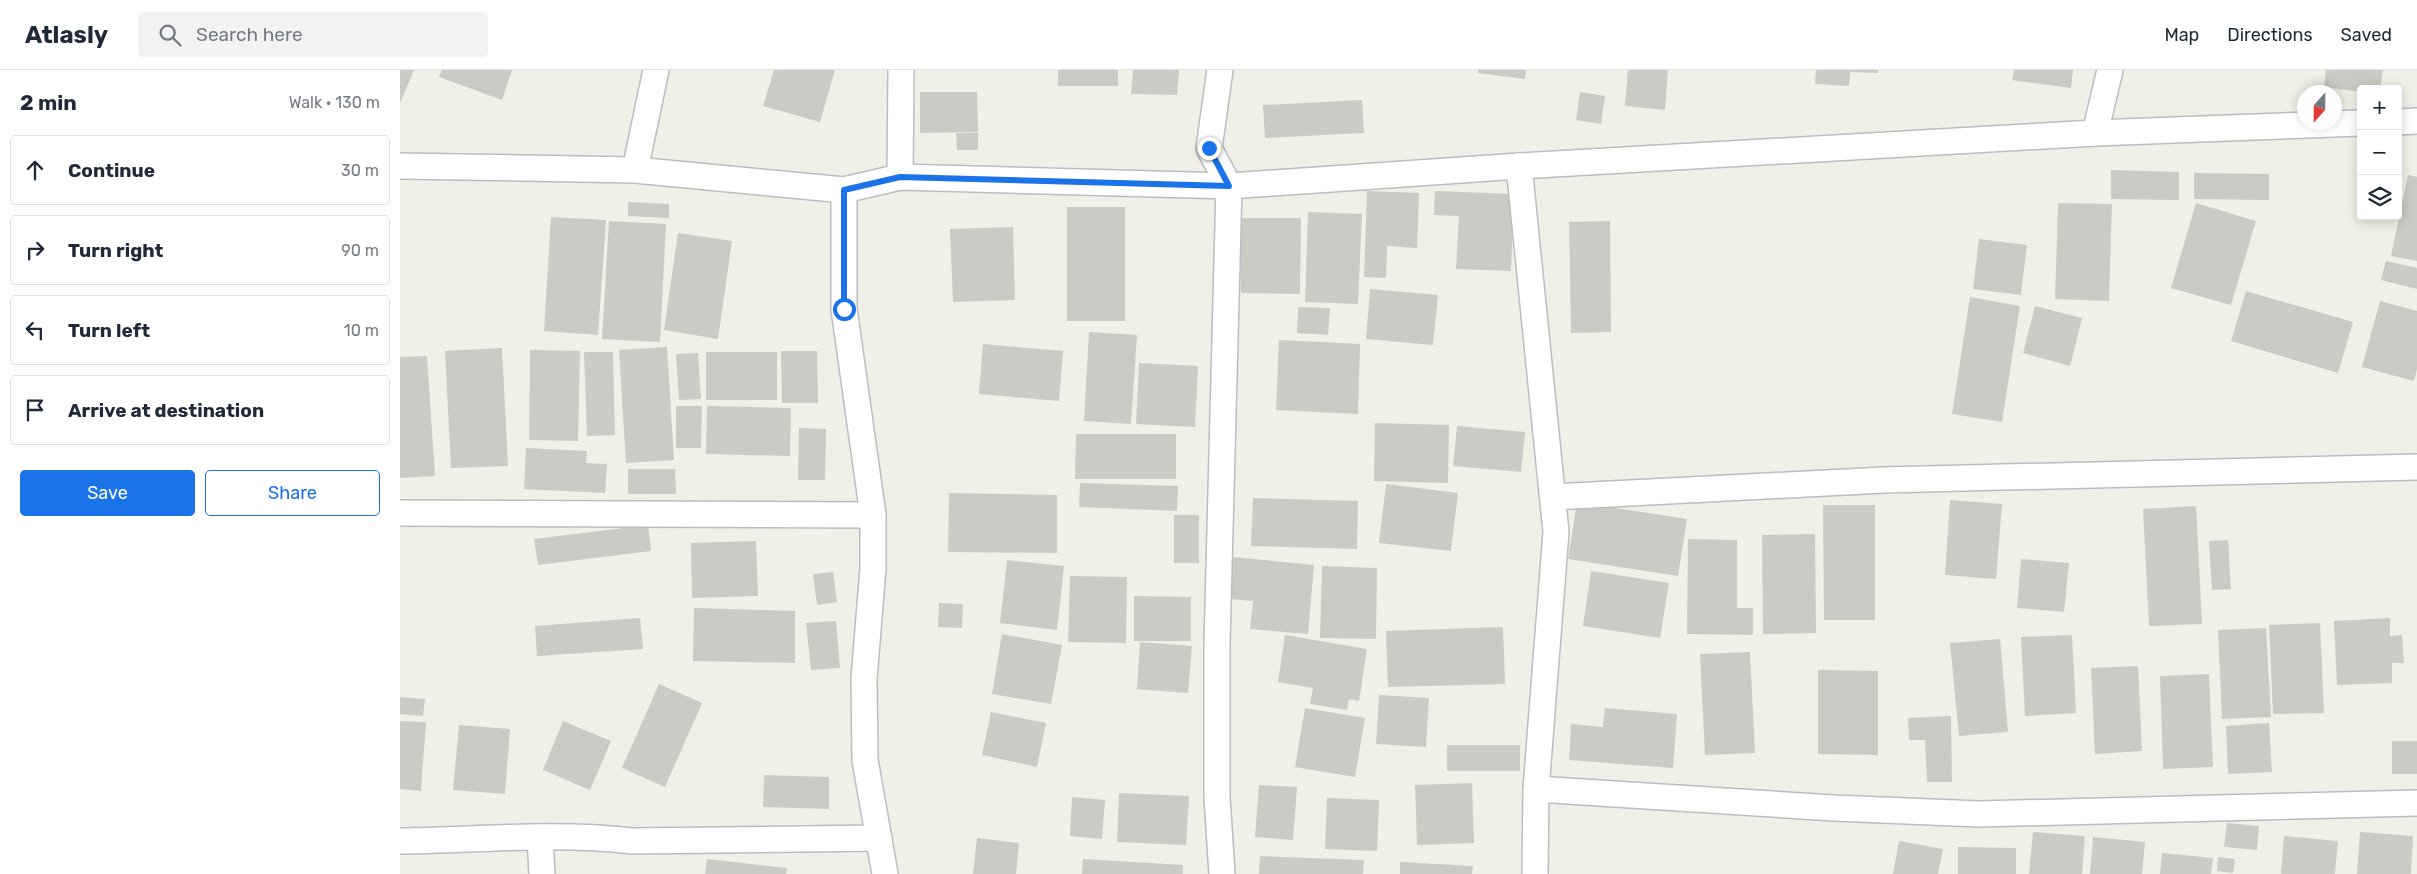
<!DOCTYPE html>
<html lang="en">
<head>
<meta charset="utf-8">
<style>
  :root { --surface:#fff; --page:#f2f2f3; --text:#1f2937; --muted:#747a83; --line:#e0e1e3; --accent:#1a73e8 }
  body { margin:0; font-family:Rubik,sans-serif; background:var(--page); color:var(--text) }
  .controls { position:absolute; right:15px; top:15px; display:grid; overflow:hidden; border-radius:5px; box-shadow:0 2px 12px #0003 }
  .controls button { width:45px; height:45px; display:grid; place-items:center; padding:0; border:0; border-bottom:1px solid var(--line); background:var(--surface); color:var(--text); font:25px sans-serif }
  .compass { position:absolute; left:1897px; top:15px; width:45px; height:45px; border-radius:50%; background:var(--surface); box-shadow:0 2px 12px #0003; rotate:201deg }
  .stop { position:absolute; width:15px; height:15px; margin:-11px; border:4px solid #1a73e8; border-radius:50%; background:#fff }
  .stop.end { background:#1a73e8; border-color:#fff; box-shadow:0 1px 5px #0008 }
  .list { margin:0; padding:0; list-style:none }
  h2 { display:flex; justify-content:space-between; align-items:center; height:65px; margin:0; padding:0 20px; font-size:21px }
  h2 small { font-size:16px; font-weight:400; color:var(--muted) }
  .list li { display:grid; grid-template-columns:32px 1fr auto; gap:15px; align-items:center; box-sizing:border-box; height:70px; margin:0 10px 10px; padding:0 10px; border:1px solid var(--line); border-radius:5px }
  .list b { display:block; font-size:19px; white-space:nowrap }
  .list em { font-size:16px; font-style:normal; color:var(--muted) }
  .actions { display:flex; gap:10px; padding:15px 20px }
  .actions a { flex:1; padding:11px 0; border:1px solid var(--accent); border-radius:5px; text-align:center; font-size:18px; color:var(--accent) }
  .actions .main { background:var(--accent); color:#fff }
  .icon { flex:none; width:28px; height:28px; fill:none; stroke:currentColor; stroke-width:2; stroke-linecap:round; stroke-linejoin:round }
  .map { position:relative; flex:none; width:2017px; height:804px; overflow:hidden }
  header { display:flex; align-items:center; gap:30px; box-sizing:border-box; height:70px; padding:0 25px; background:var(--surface); border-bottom:1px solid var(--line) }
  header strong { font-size:24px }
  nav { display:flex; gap:28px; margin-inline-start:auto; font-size:18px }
  .search { width:350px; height:45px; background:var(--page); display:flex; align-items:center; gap:12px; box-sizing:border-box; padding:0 18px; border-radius:5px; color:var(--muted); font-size:19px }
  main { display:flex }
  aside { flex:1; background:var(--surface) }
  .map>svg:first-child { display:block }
</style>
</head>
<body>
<header>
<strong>Atlasly</strong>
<div class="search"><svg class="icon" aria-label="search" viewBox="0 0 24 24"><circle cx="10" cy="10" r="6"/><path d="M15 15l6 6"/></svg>Search here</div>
<nav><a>Map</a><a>Directions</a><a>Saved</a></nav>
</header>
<main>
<aside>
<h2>2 min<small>Walk · 130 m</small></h2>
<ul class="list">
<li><svg class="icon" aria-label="ahead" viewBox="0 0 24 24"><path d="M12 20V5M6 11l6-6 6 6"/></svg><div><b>Continue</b></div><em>30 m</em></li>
<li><svg class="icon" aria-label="right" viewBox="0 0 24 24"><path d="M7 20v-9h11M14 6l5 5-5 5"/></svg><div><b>Turn right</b></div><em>90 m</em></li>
<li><svg class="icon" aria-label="left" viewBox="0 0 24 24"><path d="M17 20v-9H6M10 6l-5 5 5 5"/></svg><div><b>Turn left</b></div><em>10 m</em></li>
<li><svg class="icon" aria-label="arrive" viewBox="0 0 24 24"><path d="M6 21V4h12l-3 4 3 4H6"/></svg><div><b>Arrive at destination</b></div></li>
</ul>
<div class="actions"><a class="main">Save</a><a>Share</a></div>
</aside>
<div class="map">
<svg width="2017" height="804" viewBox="0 0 2017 804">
  <rect width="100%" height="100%" fill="#f0f0e7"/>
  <!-- building -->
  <g fill="#cbcac4">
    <path d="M0 0H14L0 33Z"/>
    <path d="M42 0H112L102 30 39 7Z"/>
    <path d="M374 0H435L420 52 363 36Z"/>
    <rect x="658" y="0" width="60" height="16"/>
    <path d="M733 0H779L777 25 731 24Z"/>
    <path d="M1078 0H1126L1125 9 1078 3Z"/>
    <path d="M1228 0H1268L1265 40 1225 36Z"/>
    <path d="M1416 0H1478V3L1450 2 1449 16 1415 14Z"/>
    <path d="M1614 0H1673L1671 18 1612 10Z"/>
    <path d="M1926 0H1983L1980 19H1961V22L1924 17Z"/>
    <path d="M520 22H577L578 62 520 63Z"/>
    <path d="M1180 22 1205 26 1201 54 1176 50Z"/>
    <path d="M962 30 964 63 865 68 863 35Z"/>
    <path d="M556 63H578V80H557Z"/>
    <path d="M1711 100 1779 102V130L1711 129Z"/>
    <path d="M1794 103 1869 104V130L1794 129Z"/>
    <path d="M2008 105 2017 107V191L1991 186Z"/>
    <path d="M967 121 1019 123 1017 178 987 176 986 208 964 207Z"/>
    <path d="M1035 121 1114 124 1111 201 1056 199 1059 146 1034 145Z"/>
    <path d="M228 132 269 134V148L228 146Z"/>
    <path d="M1658 133 1712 134 1709 231 1655 229Z"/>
    <path d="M1796 133 1856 151 1831 235 1771 218Z"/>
    <rect x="667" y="137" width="58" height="114"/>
    <path d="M908 142 962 144 958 234 905 232Z"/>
    <path d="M151 147 206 150 198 265 144 261Z"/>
    <path d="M841 148H901L900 224 841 223Z"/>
    <path d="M209 151 266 154 260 272 202 269Z"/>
    <path d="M1210 151 1211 262 1171 263 1169 152Z"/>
    <path d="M613 157 615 230 553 232 550 159Z"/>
    <path d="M278 163 332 171 318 269 264 260Z"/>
    <path d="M1579 169 1627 175 1621 225 1573 219Z"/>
    <path d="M1986 191 2017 198V219L1981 210Z"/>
    <path d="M970 219 1038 225 1033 275 966 269Z"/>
    <path d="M1846 221 1953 252 1938 303 1831 271Z"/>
    <path d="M1570 227 1620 236 1602 352 1552 344Z"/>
    <path d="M1980 231 2017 241V299L2014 311 1962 297Z"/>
    <path d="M1635 236 1682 248 1670 296 1623 283Z"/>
    <path d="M898 237 930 238 928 265 897 263Z"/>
    <path d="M689 262 737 265 731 354 684 351Z"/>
    <path d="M879 270 960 274 958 344 876 340Z"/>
    <path d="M583 274 663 281 659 331 579 324Z"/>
    <path d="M267 277 274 390 226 393 219 280Z"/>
    <path d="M102 278 108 396 51 398 45 281Z"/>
    <path d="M130 280 180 281 178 371 129 370Z"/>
    <path d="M381 281H417L418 333H382Z"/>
    <path d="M184 282H213L215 365 187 366Z"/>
    <rect x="306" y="282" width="71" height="48"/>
    <path d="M298 283 301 329 279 330 276 284Z"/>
    <path d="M27 286 35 406 0 408V287Z"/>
    <path d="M739 293 798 296 795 357 736 354Z"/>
    <path d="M276 336H302L301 378H276Z"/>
    <path d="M307 336 391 338 390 386 306 384Z"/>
    <path d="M975 353 1049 355 1048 413 974 411Z"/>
    <path d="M1057 356 1125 362 1121 402 1053 396Z"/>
    <path d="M399 358 426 359 425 410H398Z"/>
    <path d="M676 364H776V409H675Z"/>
    <path d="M126 378 187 381 186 393 207 394 205 423 124 419Z"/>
    <path d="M228 399H275L276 424H228Z"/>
    <path d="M680 413 778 416 777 441 679 437Z"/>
    <path d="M986 414 1058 423 1051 481 979 473Z"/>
    <path d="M549 423 657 425V483L548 482Z"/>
    <path d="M853 428 958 431 957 479 851 476Z"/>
    <path d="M1550 430 1602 434 1596 509 1545 505Z"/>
    <path d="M1177 432 1287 449 1278 506 1168 489Z"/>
    <path d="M1423 435H1475V550H1424Z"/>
    <path d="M1796 436 1802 554 1749 556 1743 439Z"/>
    <rect x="774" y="445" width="25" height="48"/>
    <path d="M248 455 251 481 138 495 134 469Z"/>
    <path d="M1415 464 1416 563 1363 564 1362 465Z"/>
    <path d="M1288 469 1337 470V538H1353V565L1287 564Z"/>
    <path d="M1828 470 1831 519 1812 520 1809 471Z"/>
    <path d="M356 471 358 526 292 528 291 473Z"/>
    <path d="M833 487 914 495 908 564 850 559 853 531 830 529Z"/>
    <path d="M1621 489 1669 493 1664 542 1617 538Z"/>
    <path d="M607 490 664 496 657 560 600 553Z"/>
    <path d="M922 496 977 498 976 569 920 568Z"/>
    <path d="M1191 501 1269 513 1260 568 1183 556Z"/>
    <path d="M433 502 437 532 417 535 413 504Z"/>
    <path d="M670 506 727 507 726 573 668 572Z"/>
    <path d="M734 526 791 527V571H734Z"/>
    <path d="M539 533 563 534 562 558 538 557Z"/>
    <path d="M294 538 395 541V593L293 591Z"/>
    <path d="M240 548 243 579 137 586 135 556Z"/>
    <path d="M1990 548V566L2002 565 2004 593H1992V613L1937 615 1934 551Z"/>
    <path d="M436 551 440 598 411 600 406 553Z"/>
    <path d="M1920 553 1924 643 1873 644 1869 555Z"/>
    <path d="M1103 557 1105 614 988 617 986 561Z"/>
    <path d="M1866 558 1871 647 1822 649 1818 560Z"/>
    <path d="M602 564 662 575 651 634 592 624Z"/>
    <path d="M885 565 967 579 959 631 949 629 947 640 910 634 913 618 878 612Z"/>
    <path d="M1672 565 1676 643 1625 646 1621 567Z"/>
    <path d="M1600 569 1608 662 1559 666 1550 573Z"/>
    <path d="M740 572 792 576 788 623 737 619Z"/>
    <path d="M1350 582 1355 683 1305 685 1300 584Z"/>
    <path d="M1738 596 1742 681 1695 684 1691 598Z"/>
    <path d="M1418 600 1478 601V685L1418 684Z"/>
    <path d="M1809 604 1813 697 1763 699 1760 606Z"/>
    <path d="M259 614 302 633 265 717 222 698Z"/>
    <path d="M979 625 1029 628 1026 677 976 674Z"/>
    <path d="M0 627 25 629 23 646 0 644Z"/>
    <path d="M905 638 965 648 955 707 895 697Z"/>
    <path d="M1205 638 1277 644 1273 698 1169 690 1171 654 1203 657Z"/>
    <path d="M591 642 646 653 637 697 582 685Z"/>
    <path d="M1551 646 1552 712H1527L1525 670H1509L1508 648Z"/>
    <path d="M0 651 26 652 21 721 0 719Z"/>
    <path d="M163 651 211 671 190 720 143 700Z"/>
    <path d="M1869 653 1872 702 1828 704 1826 656Z"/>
    <path d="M59 655 110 659 105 724 53 720Z"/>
    <rect x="1992" y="671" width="25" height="33"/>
    <rect x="1047" y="675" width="73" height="26"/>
    <path d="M364 705 429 707V739L363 737Z"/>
    <path d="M1072 713 1074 773 1017 775 1015 715Z"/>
    <path d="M859 715 897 717 893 770 855 767Z"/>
    <path d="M719 723 789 726 786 775 717 772Z"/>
    <path d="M672 727 705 730 702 769 670 766Z"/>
    <path d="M927 728 979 730 977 781 925 779Z"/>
    <path d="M1827 753 1859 756 1857 780 1824 777Z"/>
    <path d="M1633 762 1685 766 1682 804H1629Z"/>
    <path d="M1960 762 2013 766 2011 804H1957Z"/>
    <path d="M1884 766 1938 771 1935 804H1881Z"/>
    <path d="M1693 767 1745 772 1742 804H1690Z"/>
    <path d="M577 768 619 773 616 804H573Z"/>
    <path d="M1499 771 1543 779 1538 804H1493Z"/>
    <path d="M1558 777 1616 778V804H1558Z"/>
    <path d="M1762 783 1813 788 1811 804H1760Z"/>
    <path d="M860 786 964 790 963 804H859Z"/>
    <path d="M1818 787 1835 789 1833 803 1817 801Z"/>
    <path d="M307 789 387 798 386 804H305Z"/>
    <path d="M683 789 783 795V804H682Z"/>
    <path d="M1000 792 1073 796 1072 804H1000Z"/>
  </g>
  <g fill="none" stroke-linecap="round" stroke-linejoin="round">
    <!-- street casing -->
    <g stroke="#bcbdc2" stroke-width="28">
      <g id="street">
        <path d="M820 0 809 78 829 116 817 574V727L822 804"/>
        <path d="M1998 52 2017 51"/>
        <path d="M1695 63 1710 0"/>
        <path d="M0 96 235 100 444 120 500 107 829 116 1119 96 1695 63 1961 53"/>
        <path d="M1119 96 1156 462 1136 719 1135 804"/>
        <path d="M235 100 256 0"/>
        <path d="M500 107 501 0"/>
        <path d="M444 120V239L473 445V498L464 609 465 690 485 804"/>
        <path d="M1153 427 1484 410 2017 397"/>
        <path d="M0 443 473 445"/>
        <path d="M1136 719 1434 738 1579 744 2017 733"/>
        <path d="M140 767 142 804"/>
        <path d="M0 771C77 770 156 762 232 771L479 768"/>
      </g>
    </g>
    <!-- street -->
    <use href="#street" stroke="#fff" stroke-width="25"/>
  </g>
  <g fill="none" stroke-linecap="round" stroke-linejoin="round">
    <!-- route -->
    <path stroke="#1a73e8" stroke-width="6" d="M444 239V120L500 107 829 116 809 78"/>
  </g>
</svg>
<div class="controls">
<button>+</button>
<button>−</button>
<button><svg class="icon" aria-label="layers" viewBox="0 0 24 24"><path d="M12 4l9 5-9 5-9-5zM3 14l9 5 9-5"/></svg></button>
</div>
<svg class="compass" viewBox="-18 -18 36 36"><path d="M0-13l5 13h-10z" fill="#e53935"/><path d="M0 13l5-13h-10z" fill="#747a83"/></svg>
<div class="stop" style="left:444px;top:239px"></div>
<div class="stop end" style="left:809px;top:78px"></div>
</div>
</main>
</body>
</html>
